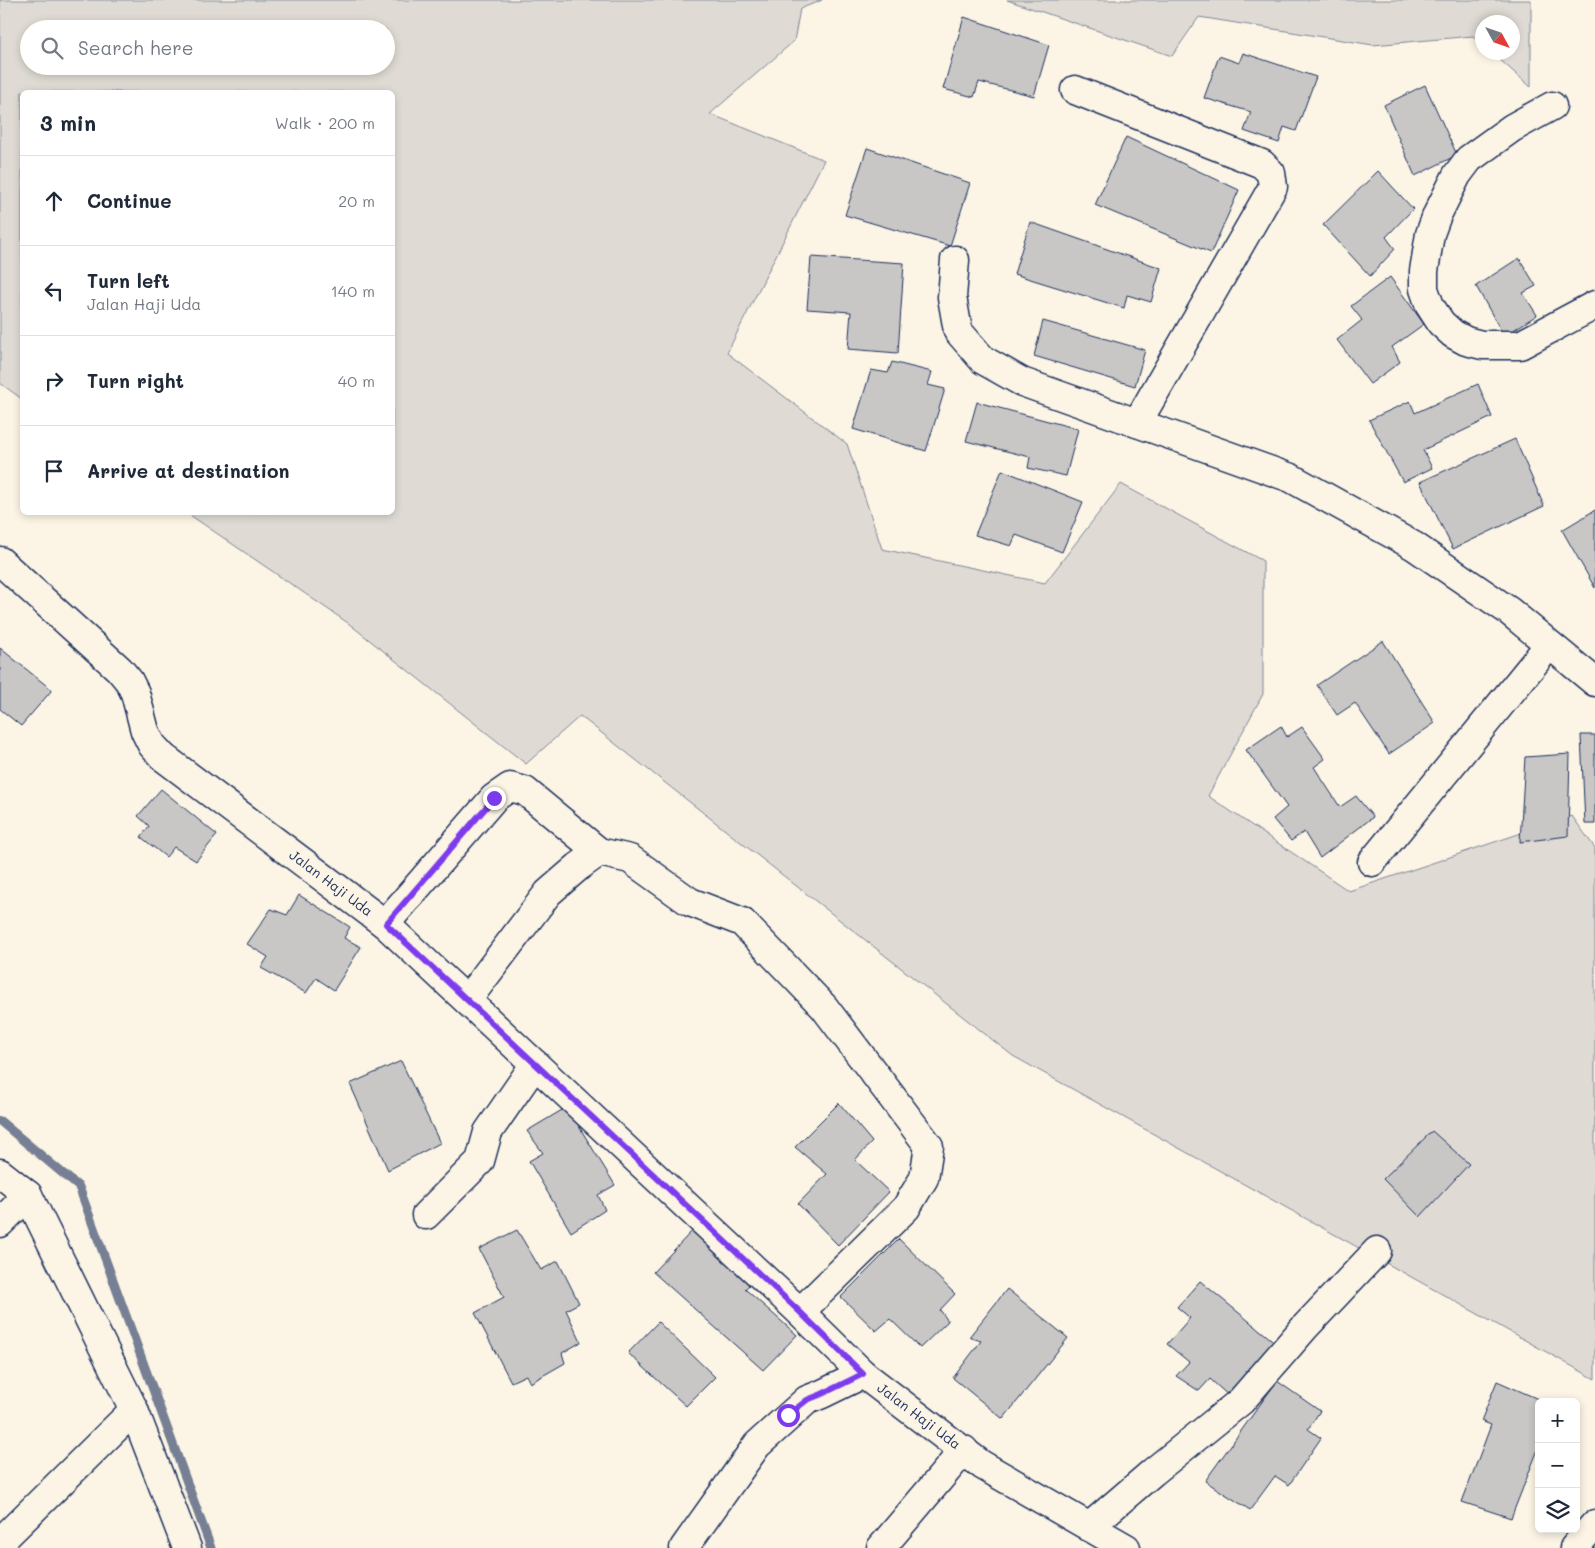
<!DOCTYPE html>
<html lang="en">
<head>
<meta charset="utf-8">
<style>
  :root { --surface:#fff; --page:#f6f6f7; --text:#1f2937; --muted:#747a83; --line:#e0e1e3 }
  body { margin:0; font-family:Mali,sans-serif; background:var(--page); color:var(--text) }
  .controls { position:absolute; right:15px; bottom:15px; display:grid; overflow:hidden; border-radius:8px; box-shadow:0 2px 8px #0003 }
  .controls button { width:45px; height:45px; display:grid; place-items:center; padding:0; border:0; border-bottom:1px solid var(--line); background:var(--surface); color:var(--text); font:25px sans-serif }
  .compass { position:absolute; left:1475px; top:15px; width:45px; height:45px; border-radius:50%; background:var(--surface); box-shadow:0 2px 8px #0003; rotate:130deg }
  .stop { position:absolute; width:15px; height:15px; margin:-11px; border:4px solid #7c3aed; border-radius:50%; background:#fff }
  .stop.end { background:#7c3aed; border-color:#fff; box-shadow:0 1px 5px #0008 }
  .list { margin:0; padding:0; list-style:none }
  h2 { display:flex; justify-content:space-between; align-items:center; height:65px; margin:0; padding:0 20px; font-size:21px }
  h2 small { font-size:16px; font-weight:400; color:var(--muted) }
  .list li { display:grid; grid-template-columns:32px 1fr auto; gap:15px; align-items:center; box-sizing:border-box; height:90px; padding:0 20px; border-top:1px solid var(--line) }
  .list b { display:block; font-size:19px; white-space:nowrap }
  .list p { margin:0; font-size:16px; white-space:nowrap; color:var(--muted) }
  .list em { font-size:16px; font-style:normal; color:var(--muted) }
  .icon { flex:none; width:28px; height:28px; fill:none; stroke:currentColor; stroke-width:2; stroke-linecap:round; stroke-linejoin:round }
  .map { position:relative; flex:none; width:1595px; height:1548px; overflow:hidden }
  .search { position:absolute; background:var(--surface); box-shadow:0 2px 8px #0003; left:20px; top:20px; width:375px; height:55px; display:flex; align-items:center; gap:12px; box-sizing:border-box; padding:0 18px; border-radius:28px; color:var(--muted); font-size:19px }
  .panel { position:absolute; background:var(--surface); box-shadow:0 2px 8px #0003; left:20px; top:90px; width:375px; height:425px; border-radius:8px }
  .map>svg:first-child { display:block }
</style>
</head>
<body>
<div class="map">
<svg width="1595" height="1548" viewBox="0 0 1595 1548">
  <rect width="100%" height="100%" fill="#fcf5e5"/>
  <filter id="ink" filterUnits="userSpaceOnUse"><feTurbulence type="fractalNoise" baseFrequency=".02" numOctaves="2"/><feDisplacementMap in="SourceGraphic" scale="10" xChannelSelector="R" yChannelSelector="G"/><feConvolveMatrix kernelMatrix="1 2 1 2 8 2 1 2 1" color-interpolation-filters="sRGB"/></filter>
  <g filter="url(#ink)">
    <!-- green -->
    <g fill="#dfdbd4" stroke="#7d8599" fill-rule="evenodd">
      <path d="M0 0H822L800 9 794 41 710 114 824 160 727 353 847 444 882 549 1045 583 1121 484 1263 561V694L1208 796 1349 891 1572 816 1595 848V1379L1013 1056 580 716 526 764 348 623 187 513 392 512V92H22V399L0 383ZM29 29H386V66H29Z"/>
      <path d="M1007 0H1531V87L1492 53 1512 52V22H1482V44L1473 36 1373 45 1199 17 1172 56Z"/>
    </g>
    <g fill="none" stroke-linecap="round" stroke-linejoin="round">
      <!-- stream -->
      <path stroke="#767f94" stroke-width="9" d="M0 1121 79 1187 211 1548"/>
    </g>
    <!-- building -->
    <g fill="#c8c7c6" stroke="#1b2f5e">
      <path d="M964 17 1049 45 1034 96 979 82 974 97 943 89Z"/>
      <path d="M1243 53 1316 77 1296 131 1284 127 1279 143 1244 131 1251 112 1204 98 1219 56 1239 63Z"/>
      <path d="M1425 85 1457 155 1415 176 1384 105Z"/>
      <path d="M1126 137 1239 190 1211 253 1095 205Z"/>
      <path d="M867 148 970 183 950 246 845 215Z"/>
      <path d="M1378 171 1413 209 1386 237 1395 249 1370 276 1323 225Z"/>
      <path d="M1030 222 1161 268 1151 302 1127 295 1124 308 1014 274Z"/>
      <path d="M811 257 904 263 898 353 848 349 851 312 807 309Z"/>
      <path d="M1519 258 1536 286 1523 293 1537 315 1504 336 1476 286Z"/>
      <path d="M1390 277 1424 324 1392 347 1400 362 1370 384 1337 340 1362 320 1351 306Z"/>
      <path d="M1043 321 1145 350 1135 386 1034 356Z"/>
      <path d="M892 362 932 372 928 385 945 389 926 451 853 429 871 370 888 373Z"/>
      <path d="M1478 384 1492 417 1423 450 1432 468 1403 482 1369 420 1410 401 1415 413Z"/>
      <path d="M977 402 1078 429 1066 476 1028 468 1030 457 966 441Z"/>
      <path d="M1515 439 1544 506 1453 549 1420 482Z"/>
      <path d="M1002 470 1083 502 1062 552 1016 535 1011 546 975 535Z"/>
      <path d="M1595 510V588L1562 530Z"/>
      <path d="M1383 641 1435 723 1389 754 1355 703 1337 715 1317 685Z"/>
      <path d="M0 648 52 690 21 726 0 709Z"/>
      <path d="M1281 726 1287 737 1302 727 1325 759 1314 767 1340 807 1356 796 1373 817 1320 858 1304 832 1291 841 1273 819 1287 807 1246 750Z"/>
      <path d="M1581 735H1595V824H1585Z"/>
      <path d="M1570 754 1568 836 1520 842 1525 757Z"/>
      <path d="M161 789 217 835 196 861 174 847 166 857 141 837 149 826 138 816Z"/>
      <path d="M299 895 350 927 344 938 361 947 334 990 316 978 306 993 261 968 268 957 247 944 271 909 287 915Z"/>
      <path d="M401 1061 440 1143 388 1170 350 1084Z"/>
      <path d="M839 1103 872 1142 855 1160 889 1192 838 1245 798 1204 827 1174 795 1147Z"/>
      <path d="M567 1107 615 1185 598 1195 605 1210 571 1232 529 1161 543 1153 527 1131Z"/>
      <path d="M1432 1131 1469 1164 1420 1217 1383 1179Z"/>
      <path d="M694 1229 751 1283 745 1289 797 1335 763 1370 653 1272Z"/>
      <path d="M517 1230 541 1270 558 1261 579 1303 566 1310 581 1342 562 1353 565 1363 530 1383 526 1375 511 1382 475 1313 504 1297 479 1249Z"/>
      <path d="M899 1239 955 1294 940 1310 948 1321 920 1348 890 1319 876 1331 841 1297Z"/>
      <path d="M1200 1281 1277 1344 1231 1398 1210 1379 1199 1391 1176 1376 1189 1362 1167 1344 1190 1318 1177 1307Z"/>
      <path d="M1007 1289 1068 1338 1003 1419 953 1378 981 1341 969 1337Z"/>
      <path d="M658 1322 715 1377 686 1406 628 1353Z"/>
      <path d="M1277 1381 1320 1411 1308 1429 1321 1438 1289 1485 1275 1476 1250 1510 1205 1481Z"/>
      <path d="M1497 1381 1545 1402H1539V1447L1511 1518 1462 1502 1491 1425 1481 1421Z"/>
    </g>
    <g fill="none" stroke-linecap="round" stroke-linejoin="round">
      <!-- minor casing -->
      <g stroke="#1b2f5e" stroke-width="31">
        <g id="minor">
          <path d="M1075 90 1262 164 1271 173 1273 187 1137 423"/>
          <path d="M1552 106 1512 128 1469 159 1457 175 1437 215 1430 234 1424 271V289L1430 306 1441 323 1453 334 1466 341 1482 345H1520L1595 305"/>
          <path d="M955 260 952 297 958 331 983 360 1022 382 1291 478 1414 546 1509 611 1595 682"/>
          <path d="M0 561 119 669 129 681 135 693 145 731 152 745 163 757 385 924 800 1312 863 1374 982 1465 1126 1548"/>
          <path d="M1372 862 1549 645"/>
          <path d="M385 924 494 798 510 787 525 791 599 852"/>
          <path d="M467 1000 548 893 578 867 599 852 630 859 690 902 742 922 824 1007 929 1146 924 1178 906 1208 800 1312"/>
          <path d="M0 1173 28 1195 134 1410 187 1548"/>
          <path d="M426 1215 480 1161 488 1132 535 1064"/>
          <path d="M0 1223 28 1195"/>
          <path d="M1089 1527 1153 1472 1241 1401 1305 1327 1377 1251"/>
          <path d="M0 1542 134 1410"/>
          <path d="M684 1548 757 1445 807 1400 822 1394 863 1374"/>
          <path d="M881 1548 964 1450"/>
          <path d="M1574 1548 1595 1524"/>
        </g>
      </g>
      <!-- minor -->
      <use href="#minor" stroke="#fcf5e5" stroke-width="28"/>
    </g>
  </g>
  <g fill="none" stroke-linecap="round" stroke-linejoin="round" filter="url(#ink)">
    <!-- route -->
    <path stroke="#7c3aed" stroke-width="6" d="M494 798 386 924 800 1312 863 1374 822 1394 807 1400 788 1415"/>
  </g>
  <g text-anchor="middle" stroke-width="4.5" stroke-linejoin="round" paint-order="stroke">
    <!-- street labels -->
    <g font-size="14" fill="#1b2f5e" stroke="#fcf5e5">
      <text transform="translate(331 883) rotate(37)" y="5">Jalan Haji Uda</text>
      <text transform="translate(919 1416) rotate(37)" y="5">Jalan Haji Uda</text>
    </g>
  </g>
</svg>
<div class="controls">
<button>+</button>
<button>−</button>
<button><svg class="icon" aria-label="layers" viewBox="0 0 24 24"><path d="M12 4l9 5-9 5-9-5zM3 14l9 5 9-5"/></svg></button>
</div>
<svg class="compass" viewBox="-18 -18 36 36"><path d="M0-13l5 13h-10z" fill="#e53935"/><path d="M0 13l5-13h-10z" fill="#747a83"/></svg>
<div class="stop" style="left:788px;top:1415px"></div>
<div class="stop end" style="left:494px;top:798px"></div>
<div class="search"><svg class="icon" aria-label="search" viewBox="0 0 24 24"><circle cx="10" cy="10" r="6"/><path d="M15 15l6 6"/></svg>Search here</div>
<section class="panel">
<h2>3 min<small>Walk · 200 m</small></h2>
<ul class="list">
<li><svg class="icon" aria-label="ahead" viewBox="0 0 24 24"><path d="M12 20V5M6 11l6-6 6 6"/></svg><div><b>Continue</b></div><em>20 m</em></li>
<li><svg class="icon" aria-label="left" viewBox="0 0 24 24"><path d="M17 20v-9H6M10 6l-5 5 5 5"/></svg><div><b>Turn left</b><p>Jalan Haji Uda</p></div><em>140 m</em></li>
<li><svg class="icon" aria-label="right" viewBox="0 0 24 24"><path d="M7 20v-9h11M14 6l5 5-5 5"/></svg><div><b>Turn right</b></div><em>40 m</em></li>
<li><svg class="icon" aria-label="arrive" viewBox="0 0 24 24"><path d="M6 21V4h12l-3 4 3 4H6"/></svg><div><b>Arrive at destination</b></div></li>
</ul>
</section>
</div>
</body>
</html>
